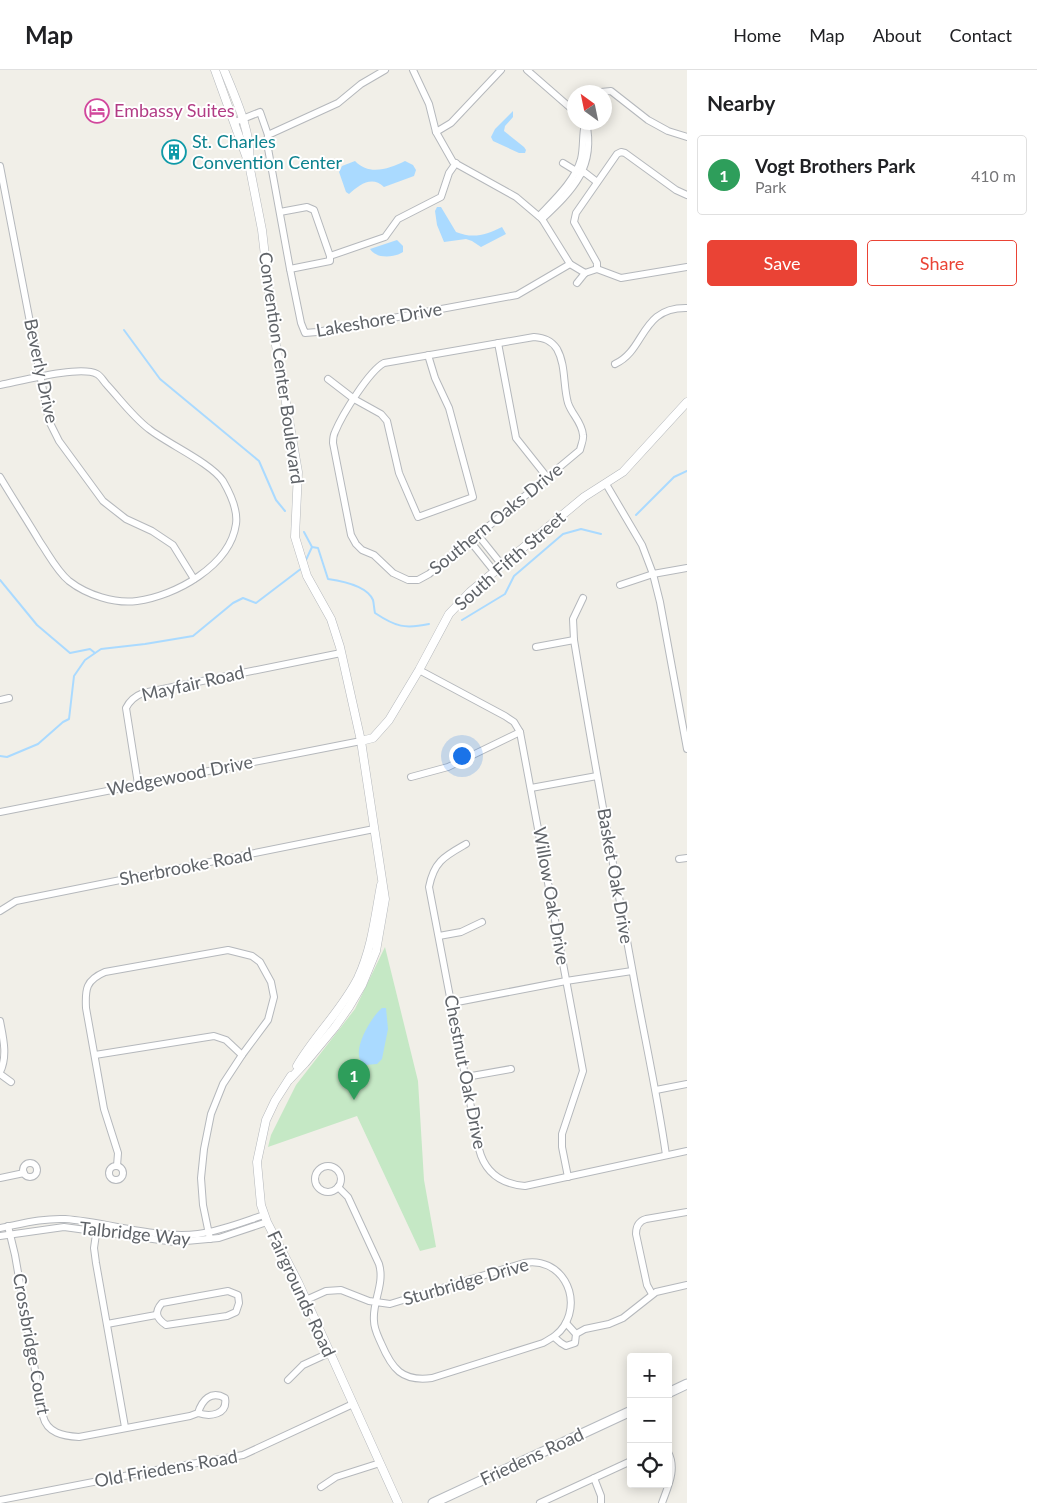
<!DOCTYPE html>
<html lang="en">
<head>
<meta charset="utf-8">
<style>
  :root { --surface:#fff; --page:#f6f6f6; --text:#202124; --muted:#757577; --line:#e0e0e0; --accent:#ea4335 }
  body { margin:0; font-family:Lato,sans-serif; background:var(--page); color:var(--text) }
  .controls { position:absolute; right:15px; bottom:15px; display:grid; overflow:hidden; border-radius:5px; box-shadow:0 2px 12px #0003 }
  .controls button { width:45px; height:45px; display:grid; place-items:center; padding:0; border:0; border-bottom:1px solid var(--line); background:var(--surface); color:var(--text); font:25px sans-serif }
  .compass { position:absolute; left:567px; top:15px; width:45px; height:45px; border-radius:50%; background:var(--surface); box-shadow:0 2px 12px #0003; rotate:327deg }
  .you { position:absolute; left:461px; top:685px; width:18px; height:18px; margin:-12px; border:4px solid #fff; border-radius:50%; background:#1a73e8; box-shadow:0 0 0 8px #1a73e833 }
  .badge { display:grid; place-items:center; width:32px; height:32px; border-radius:50%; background:var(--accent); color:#fff; font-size:16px; font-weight:700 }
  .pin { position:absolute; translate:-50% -41px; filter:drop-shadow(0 1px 2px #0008) }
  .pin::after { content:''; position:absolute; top:26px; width:18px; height:15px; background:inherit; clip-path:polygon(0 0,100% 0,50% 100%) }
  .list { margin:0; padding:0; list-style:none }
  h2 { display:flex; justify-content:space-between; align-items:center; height:65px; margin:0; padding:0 20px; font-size:21px }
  h2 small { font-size:16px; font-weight:400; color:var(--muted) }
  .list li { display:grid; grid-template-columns:32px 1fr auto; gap:15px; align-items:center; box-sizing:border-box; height:80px; margin:0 10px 10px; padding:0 10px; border:1px solid var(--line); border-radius:5px }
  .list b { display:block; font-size:19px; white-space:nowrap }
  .list p { margin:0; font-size:16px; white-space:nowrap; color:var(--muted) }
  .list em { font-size:16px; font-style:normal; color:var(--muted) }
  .actions { display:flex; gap:10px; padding:15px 20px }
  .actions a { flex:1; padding:11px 0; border:1px solid var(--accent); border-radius:5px; text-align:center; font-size:18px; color:var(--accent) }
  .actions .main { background:var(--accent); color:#fff }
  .icon { flex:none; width:28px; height:28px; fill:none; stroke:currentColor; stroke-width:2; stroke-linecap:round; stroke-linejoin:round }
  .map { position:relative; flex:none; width:687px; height:1433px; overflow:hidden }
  header { display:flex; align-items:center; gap:30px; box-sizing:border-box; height:70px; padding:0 25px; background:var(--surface); border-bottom:1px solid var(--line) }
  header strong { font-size:24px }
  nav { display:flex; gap:28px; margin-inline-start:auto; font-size:18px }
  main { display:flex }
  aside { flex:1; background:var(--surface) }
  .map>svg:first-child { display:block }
</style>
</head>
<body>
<header>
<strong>Map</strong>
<nav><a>Home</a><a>Map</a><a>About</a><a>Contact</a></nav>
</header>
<main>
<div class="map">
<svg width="687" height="1433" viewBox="0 0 687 1433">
  <rect width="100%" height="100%" fill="#f1efe8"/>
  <!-- green -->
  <path fill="#c5e8c5" d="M385 877 418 1011 424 1110 436 1177 420 1181 357 1046 268 1077 271 1065 296 1015 355 939Z"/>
  <!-- water -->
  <g fill="#aadaff">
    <path d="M513 41V47L505 56 504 61 524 77 526 80 525 83H519L493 71 491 67 495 59Z"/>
    <path d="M355 91C369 106 389 99 405 91L413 95 416 100 414 106 384 117C372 105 359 115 349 124L346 122 339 102 342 96Z"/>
    <path d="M437 137H441L456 162C473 169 486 165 502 157L506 164 481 177 472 171 466 169 444 172 437 155 435 141Z"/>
    <path d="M397 170 403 176V182C394 188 376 189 370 179Z"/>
    <path d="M382 938H386L388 959 382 989 377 994 365 995C362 992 359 990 359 985 357 972 372 946 382 938Z"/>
  </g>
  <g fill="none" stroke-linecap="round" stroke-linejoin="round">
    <!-- stream -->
    <g stroke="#aadaff" stroke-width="2">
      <path d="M124 260 160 309 259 391 276 430 285 441"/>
      <path d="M636 445 674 407 687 401"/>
      <path d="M304 462 312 477"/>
      <path d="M305 492 312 477 318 478 328 509C342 511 367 516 373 530 374 534 374 539 375 543 396 557 405 559 429 554"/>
      <path d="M0 510 37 555 70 583 90 579 95 583"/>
      <path d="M462 550 505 524 514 506 563 464 581 459 601 464"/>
      <path d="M0 686 7 687 38 674 63 652 69 649 74 606 85 590 101 579 145 574 193 566 233 533 243 528 256 533 302 498"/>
    </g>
    <!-- minor casing -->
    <g stroke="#b5b8bc" stroke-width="8">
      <g id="minor">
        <path d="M413 0 429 34 436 62 453 92 516 127 542 149 570 194 585 203"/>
        <path d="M527 0 574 41"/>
        <path d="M601 22 611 21 648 50 668 61 687 67"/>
        <path d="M235 52 260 42 268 65 267 73 290 199 301 253 305 263 317 262 517 225 570 194"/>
        <path d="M436 62 451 53 501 0"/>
        <path d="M268 65 338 33 361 14 385 0"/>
        <path d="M563 93 581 104 584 102 597 112"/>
        <path d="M0 96 49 351 59 371 103 431 126 449 152 461 173 475 194 509"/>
        <path d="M280 142 307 137 314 140 330 186V191L290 199"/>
        <path d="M539 146C554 130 575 111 581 89 584 77 582 65 585 54"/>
        <path d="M542 149C573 120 596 97 586 52"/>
        <path d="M330 186 385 167 398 149 441 127 449 103 456 93"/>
        <path d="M597 199V193L574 152 576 143 617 84 621 82 625 83 676 120 687 125"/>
        <path d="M585 203 597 199 621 208 687 197"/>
        <path d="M577 213 585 203"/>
        <path d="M534 267C544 268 551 270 557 279 566 295 563 316 568 333 572 345 582 352 583 365 584 369 581 375 580 380L478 465 429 504 418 510H408L393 503 374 485 362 480 356 474 351 465 333 373C333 369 333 366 335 362 342 345 369 301 384 293Z"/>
        <path d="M498 273 516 368 547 407"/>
        <path d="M615 294C646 280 640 237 687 238"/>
        <path d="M328 309 354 329 381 344 387 351 399 403 418 447 473 427 449 338 435 308 428 285"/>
        <path d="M0 315C21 311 80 295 97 304 101 306 104 312 107 315 120 329 133 347 149 359 168 374 211 393 223 411 230 423 238 440 236 454 230 496 175 526 137 531 115 534 87 525 69 511 57 501 49 485 40 472 27 450 13 429 0 407"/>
        <path d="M606 414 642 475 653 504 660 532 687 679"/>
        <path d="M478 465 502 495"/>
        <path d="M470 471 494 501"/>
        <path d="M620 515 653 504 687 498"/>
        <path d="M583 528 573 549 574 570C592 679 612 789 632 898 643 961 657 1022 666 1085"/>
        <path d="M536 577 574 570"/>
        <path d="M419 600 505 646 514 652 520 662 583 1001 562 1064V1077L568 1107"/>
        <path d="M0 630 9 628"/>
        <path d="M411 707 448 697 520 662"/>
        <path d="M138 714 126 638C130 630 135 626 143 623L341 583"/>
        <path d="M531 718 597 706"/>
        <path d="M0 742 361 671"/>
        <path d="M466 774C445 786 434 791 429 817L479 1079C485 1103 501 1114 525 1116L687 1081"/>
        <path d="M679 789 687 788"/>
        <path d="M0 841 16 831 374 759"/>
        <path d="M439 866 461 862 482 852"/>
        <path d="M452 933 566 911 632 901"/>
        <path d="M0 951C3 967 8 986 0 1002"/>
        <path d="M95 985 214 966 226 970 242 985"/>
        <path d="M0 1004 11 1012"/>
        <path d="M466 1007 511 999"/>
        <path d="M656 1020 687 1014"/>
        <circle cx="30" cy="1100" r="7"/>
        <path d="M117 1096 118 1083 104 1039 86 938C85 919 86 910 105 902L228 880 252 886 260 892 271 912 274 927 268 950 242 985 223 1014 211 1044 204 1079 201 1108 203 1135 210 1169"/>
        <circle cx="116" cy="1103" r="7"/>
        <circle cx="328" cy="1109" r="13"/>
        <path d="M0 1108 24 1103"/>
        <path d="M8 1156 15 1185 43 1346C47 1363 63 1366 79 1367L190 1346 198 1343C210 1347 228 1345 225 1328 211 1320 202 1330 198 1343"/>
        <path d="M97 1157 94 1178 96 1193 125 1357"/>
        <path d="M0 1158C21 1154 43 1148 65 1149 108 1152 155 1169 198 1164 221 1161 243 1152 264 1145"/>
        <path d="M0 1166 64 1157 175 1172 219 1168 267 1152"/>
        <path d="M228 1221 238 1225 239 1233 236 1242 227 1246 166 1255C156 1248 154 1242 162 1233Z"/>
        <path d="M652 1224 647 1215 636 1164C636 1157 639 1151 646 1149L687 1142"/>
        <path d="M306 1230 326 1221 341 1220 369 1231 390 1234 524 1193C560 1186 583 1226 564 1256 559 1264 552 1268 543 1273L432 1308C402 1312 392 1299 381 1273 378 1266 374 1259 374 1251 372 1232 385 1214 379 1194L348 1127 338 1117"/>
        <path d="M107 1254 156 1245"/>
        <path d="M576 1264 585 1259 609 1254 623 1248 656 1222 687 1215"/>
        <path d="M554 1267 561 1273 566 1276 575 1273 576 1264 566 1253"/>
        <path d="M288 1310 303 1295 329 1283"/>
        <path d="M594 1408 601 1426V1433"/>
        <path d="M321 1417 336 1407 380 1393"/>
        <path d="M0 1430 145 1402 243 1385 353 1334"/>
        <path d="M540 1433 631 1391"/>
        <path d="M662 1433C668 1416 677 1399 668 1382"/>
      </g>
    </g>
    <!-- tertiary casing -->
    <g stroke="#b5b8bc" stroke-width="9">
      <g id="tertiary">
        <path d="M215 0 249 94 262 160 274 264 298 402 295 467 307 506 331 549 340 577 361 671 385 829 376 881 362 915 349 937 335 957 305 993 290 1009"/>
        <path d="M224 0C235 27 253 65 249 94"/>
        <path d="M361 671 373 668 389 650 419 600 449 544 470 522 584 427 623 402 687 332"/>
        <path d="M297 996C315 965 342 940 358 908 372 878 375 847 381 815"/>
        <path d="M291 1006 275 1031 266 1050 257 1092 261 1135 267 1152 298 1212 398 1433"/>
      </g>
    </g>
    <!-- secondary casing -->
    <g stroke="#b6babf" stroke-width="11">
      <g id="secondary">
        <path d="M668 1323 687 1314"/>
        <path d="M433 1433 631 1341"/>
      </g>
    </g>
    <!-- minor -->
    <use href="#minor" stroke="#fff" stroke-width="6"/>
    <!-- tertiary -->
    <use href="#tertiary" stroke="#fff" stroke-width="8"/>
    <!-- secondary -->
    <use href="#secondary" stroke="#fff" stroke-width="9"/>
  </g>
  <!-- icons -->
  <defs>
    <g id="hotel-ring" transform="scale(1.25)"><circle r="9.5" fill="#fff" stroke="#d1479c" stroke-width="1.5"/><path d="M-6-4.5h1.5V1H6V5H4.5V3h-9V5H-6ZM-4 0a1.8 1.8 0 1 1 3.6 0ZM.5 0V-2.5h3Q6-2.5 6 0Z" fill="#d1479c"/></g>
    <g id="building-ring" transform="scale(1.25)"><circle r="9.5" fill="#fff" stroke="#0f9aa8" stroke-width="1.5"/><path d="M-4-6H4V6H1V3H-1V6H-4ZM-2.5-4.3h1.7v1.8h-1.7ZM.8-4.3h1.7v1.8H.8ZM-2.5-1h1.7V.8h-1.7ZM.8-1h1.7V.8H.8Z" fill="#0f9aa8"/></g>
  </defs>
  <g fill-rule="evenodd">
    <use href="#hotel-ring" x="97" y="41"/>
    <use href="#building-ring" x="174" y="82"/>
  </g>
  <g text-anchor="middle" stroke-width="4" stroke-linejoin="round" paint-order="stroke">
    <!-- hotel labels -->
    <g font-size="18" fill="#b23c85" stroke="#fff" text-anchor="start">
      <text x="114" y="47">Embassy Suites</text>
    </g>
    <!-- culture labels -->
    <g font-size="18" fill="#0d838f" stroke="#fff" text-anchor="start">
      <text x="192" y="78">St. Charles<tspan x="192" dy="21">Convention Center</tspan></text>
    </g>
    <!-- street labels -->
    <g font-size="18" fill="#5f6368" stroke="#fff">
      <text transform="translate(379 250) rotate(-10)" y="6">Lakeshore Drive</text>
      <text transform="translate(281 298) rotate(82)" y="6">Convention Center Boulevard</text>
      <text transform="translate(41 301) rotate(78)" y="6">Beverly Drive</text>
      <text transform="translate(496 449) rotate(-39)" y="6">Southern Oaks Drive</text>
      <text transform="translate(510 491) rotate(-41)" y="6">South Fifth Street</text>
      <text transform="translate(193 614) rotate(-13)" y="6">Mayfair Road</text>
      <text transform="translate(180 706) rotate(-11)" y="6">Wedgewood Drive</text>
      <text transform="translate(186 797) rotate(-11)" y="6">Sherbrooke Road</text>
      <text transform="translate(615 806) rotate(80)" y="6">Basket Oak Drive</text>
      <text transform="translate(551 826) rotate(80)" y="6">Willow Oak Drive</text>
      <text transform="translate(465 1002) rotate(79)" y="6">Chestnut Oak Drive</text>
      <text transform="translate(135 1164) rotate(6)" y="6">Talbridge Way</text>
      <text transform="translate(466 1212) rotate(-16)" y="6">Sturbridge Drive</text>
      <text transform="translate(301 1224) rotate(65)" y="6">Fairgrounds Road</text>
      <text transform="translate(31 1274) rotate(80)" y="6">Crossbridge Court</text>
      <text transform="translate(532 1387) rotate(-25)" y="6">Friedens Road</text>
      <text transform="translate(166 1399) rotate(-10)" y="6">Old Friedens Road</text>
    </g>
  </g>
</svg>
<div class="controls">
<button>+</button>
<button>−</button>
<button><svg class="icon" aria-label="locate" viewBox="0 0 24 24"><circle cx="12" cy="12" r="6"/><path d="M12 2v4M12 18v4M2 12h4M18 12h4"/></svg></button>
</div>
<svg class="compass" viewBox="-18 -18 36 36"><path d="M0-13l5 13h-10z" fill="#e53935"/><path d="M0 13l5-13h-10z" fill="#757577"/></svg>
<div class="you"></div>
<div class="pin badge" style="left:354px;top:1030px;background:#2e9e5b">1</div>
</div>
<aside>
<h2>Nearby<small></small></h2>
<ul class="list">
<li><span class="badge" style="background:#2e9e5b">1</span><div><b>Vogt Brothers Park</b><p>Park</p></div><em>410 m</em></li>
</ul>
<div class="actions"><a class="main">Save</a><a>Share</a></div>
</aside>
</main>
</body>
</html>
